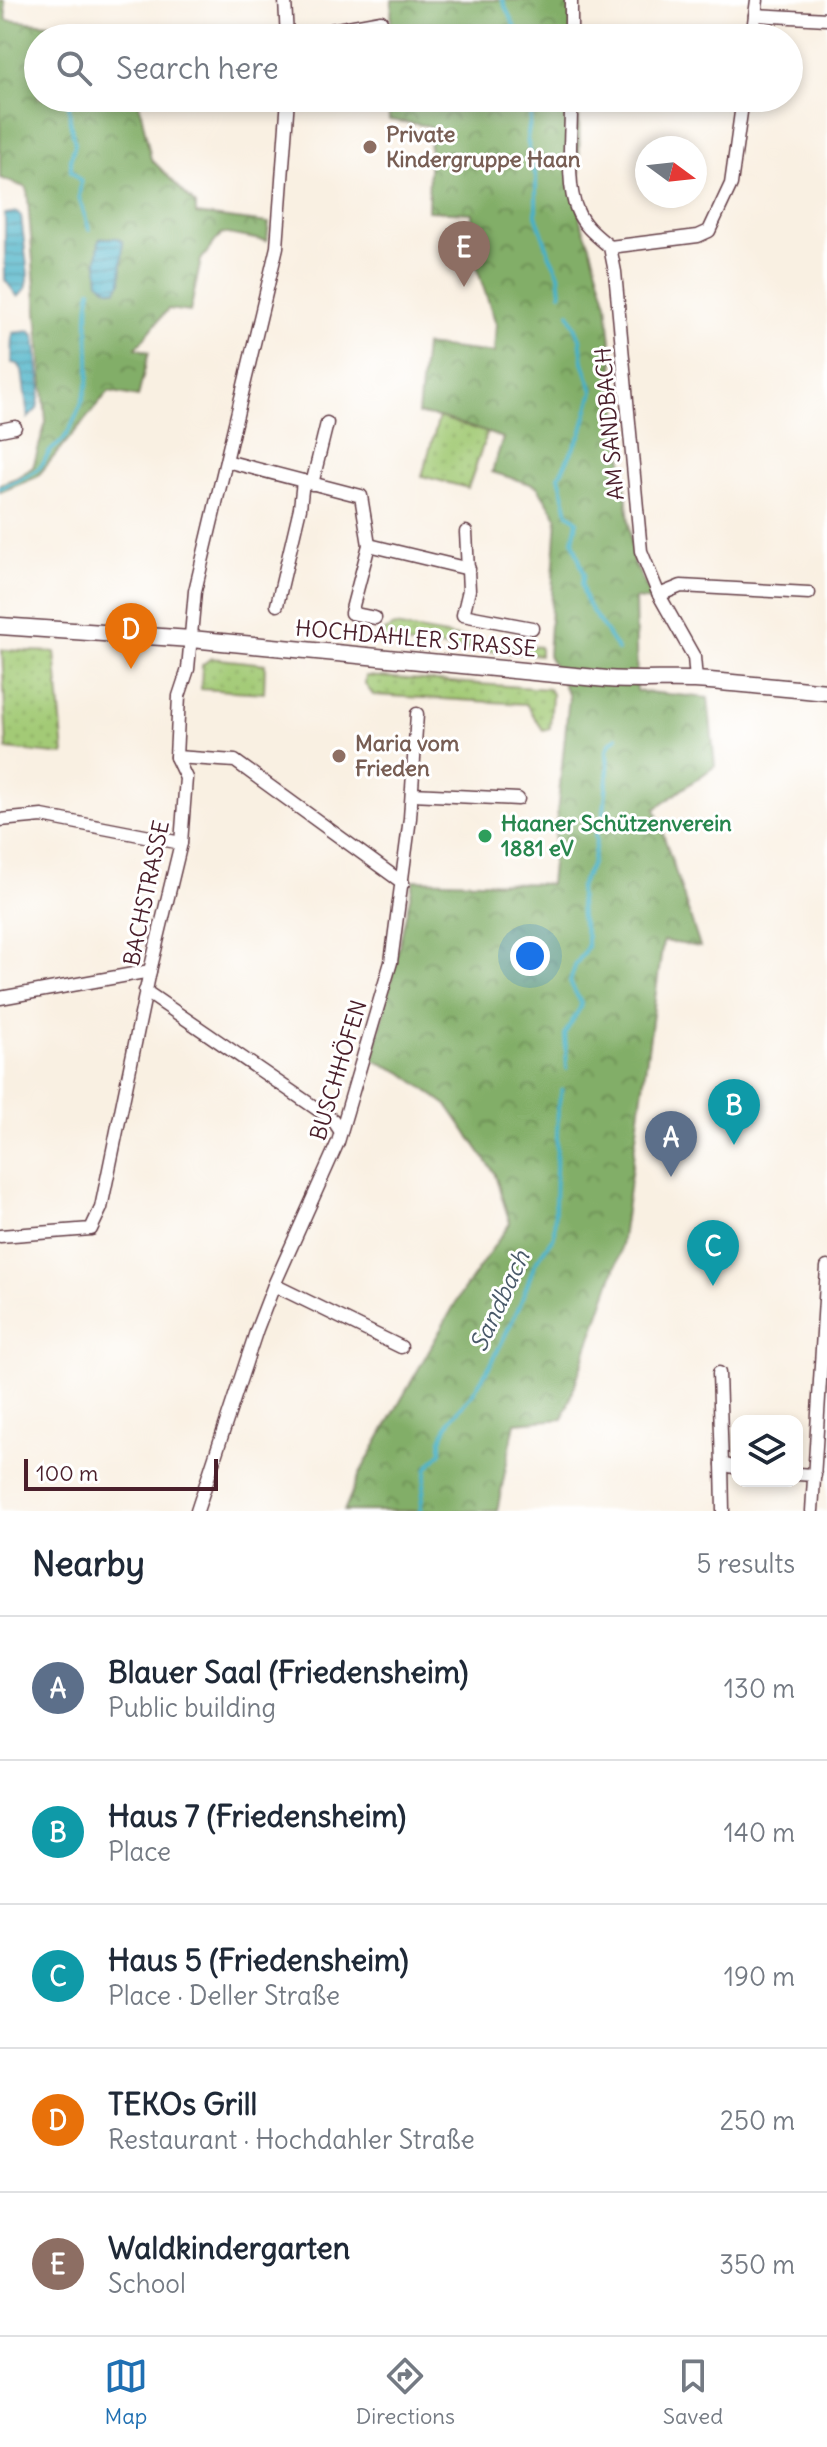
<!DOCTYPE html>
<html lang="en">
<head>
<meta charset="utf-8">
<style>
  :root { --surface:#fff; --page:#f2f2f3; --text:#1f2937; --muted:#747a83; --line:#e0e1e3; --accent:#1f6fb2 }
  body { margin:0; font-family:Delius,sans-serif; background:var(--page); color:var(--text) }
  .controls { position:absolute; right:24px; bottom:24px; display:grid; overflow:hidden; border-radius:16px; box-shadow:0 4px 12px #0003 }
  .controls button { width:72px; height:72px; display:grid; place-items:center; padding:0; border:0; border-bottom:2px solid var(--line); background:var(--surface); color:var(--text); font:40px sans-serif }
  .compass { position:absolute; left:635px; top:136px; width:72px; height:72px; border-radius:50%; background:var(--surface); box-shadow:0 4px 12px #0003; rotate:105deg }
  .scale { position:absolute; left:24px; bottom:20px; width:194px; box-sizing:border-box; padding-left:8px; border:4px solid #4a1f2b; border-top:0; font-size:22px; line-height:28px; white-space:nowrap; color:#4a1f2b; -webkit-text-stroke:6px #fff; paint-order:stroke }
  .you { position:absolute; left:530px; top:956px; width:28px; height:28px; margin:-20px; border:6px solid #fff; border-radius:50%; background:#1a73e8; box-shadow:0 0 0 12px #1a73e833 }
  .badge { display:grid; place-items:center; width:52px; height:52px; border-radius:50%; background:var(--accent); color:#fff; font-size:26px; font-weight:700 }
  .pin { position:absolute; translate:-50% -66px; filter:drop-shadow(0 2px 4px #0008) }
  .pin::after { content:''; position:absolute; top:42px; width:28px; height:24px; background:inherit; clip-path:polygon(0 0,100% 0,50% 100%) }
  .list { margin:0; padding:0; list-style:none }
  h2 { display:flex; justify-content:space-between; align-items:center; height:104px; margin:0; padding:0 32px; font-size:34px }
  h2 small { font-size:26px; font-weight:400; color:var(--muted) }
  .list li { display:grid; grid-template-columns:52px 1fr auto; gap:24px; align-items:center; box-sizing:border-box; height:144px; padding:0 32px; border-top:2px solid var(--line) }
  .list b { display:block; font-size:30px; white-space:nowrap }
  .list p { margin:0; font-size:26px; white-space:nowrap; color:var(--muted) }
  .list em { font-size:26px; font-style:normal; color:var(--muted) }
  .icon { flex:none; width:44px; height:44px; fill:none; stroke:currentColor; stroke-width:2; stroke-linecap:round; stroke-linejoin:round }
  .map { position:relative; flex:none; width:827px; height:1511px; overflow:hidden }
  .search { position:absolute; background:var(--surface); box-shadow:0 4px 12px #0003; left:24px; right:24px; top:24px; height:88px; display:flex; align-items:center; gap:20px; box-sizing:border-box; padding:0 28px; border-radius:44px; color:var(--muted); font-size:30px }
  .sheet { height:824px; background:var(--surface) }
  nav { display:flex; justify-content:space-around; align-items:center; box-sizing:border-box; height:112px; border-top:2px solid var(--line); background:var(--surface); font-size:22px; color:var(--muted) }
  nav a { display:grid; justify-items:center; gap:4px }
  nav .on { color:var(--accent) }
  .map>svg:first-child { display:block }
</style>
</head>
<body>
<div class="map">
<svg width="827" height="1511" viewBox="0 0 827 1511">
  <defs>
    <pattern id="grass-dots" width="8" height="8" patternUnits="userSpaceOnUse" patternTransform="scale(2)"><rect width="8" height="8" fill="#a3ca76"/><path d="M2 2h.1M6 6h.1" fill="none" stroke="#8ead66" stroke-width="1.8" stroke-linecap="round"/></pattern>
    <pattern id="forest-crowns" width="20" height="18" patternUnits="userSpaceOnUse" patternTransform="scale(2)"><rect width="20" height="18" fill="#82ae67"/><path d="M2 6a3 3 0 1 1 6 0M12 15a3 3 0 1 1 6 0" fill="none" stroke="#6c8d55"/></pattern>
    <pattern id="water-rules" width="6" height="5" patternUnits="userSpaceOnUse" patternTransform="scale(2)"><rect width="6" height="5" fill="#47b1c6"/><path d="M0 2.5h6" fill="none" stroke="#3d8fa1"/></pattern>
  </defs>
  <rect width="100%" height="100%" fill="#fff"/>
  <filter id="ink" filterUnits="userSpaceOnUse"><feTurbulence type="fractalNoise" baseFrequency=".0125" numOctaves="2"/><feDisplacementMap in="SourceGraphic" scale="16" xChannelSelector="R" yChannelSelector="G"/><feConvolveMatrix kernelMatrix="1 2 1 2 8 2 1 2 1" color-interpolation-filters="sRGB"/></filter>
  <filter id="wash" filterUnits="userSpaceOnUse"><feTurbulence type="fractalNoise" baseFrequency=".006" numOctaves="4" result="noise"/><feDisplacementMap in="SourceGraphic" scale="32" xChannelSelector="R" yChannelSelector="G"/><feGaussianBlur stdDeviation="1.8" result="paint"/><feColorMatrix in="noise" values="0 0 0 0 0 0 0 0 0 0 0 0 0 0 0 0 0 1.4 0 .05"/><feComposite in="paint" operator="in"/></filter>
  <g filter="url(#wash)">
    <rect width="100%" height="100%" fill="#f9f0e2"/>
    <!-- grass -->
    <g fill="url(#grass-dots)" stroke="#767450" stroke-width="2">
      <path d="M439 417 488 431 468 488 422 476Z"/>
      <path d="M394 626 493 643 540 647V655L376 642 380 634Z"/>
      <path d="M2 650 55 652 64 755 7 749Z"/>
      <path d="M211 658 265 664 264 693 201 689 202 665Z"/>
      <path d="M366 676 549 689 552 694 550 728 543 730 526 704 373 695 365 684Z"/>
    </g>
    <!-- forest -->
    <g fill="url(#forest-crowns)" stroke="#666649" stroke-width="2">
      <path d="M0 0H4L7 20 113 30 122 38H38V98H138L151 159 196 205V214L269 223 267 241 222 233 201 260 190 312 168 309 136 348 149 352 138 397 109 391 37 477 0 492V484L16 478 33 467 46 422 27 188 0 178Z"/>
      <path d="M392 0H578L579 38H390Z"/>
      <path d="M388 98H579L580 220 590 245 607 303 633 561 654 601 635 599 637 691 708 698 715 766 655 809 700 947 663 941 620 1254 563 1419 515 1423 497 1511H344L360 1473 460 1295 510 1223 494 1172 448 1106 401 1072 373 1060 414 880 550 884 569 696 548 655 557 517 537 486 492 472 503 438 439 417 418 414 425 345 494 353 496 324 472 254V213L428 211 430 126 389 120Z"/>
    </g>
    <!-- water -->
    <g fill="url(#water-rules)" stroke="#486878" stroke-width="2">
      <path d="M17 212 21 216 28 275 25 290 18 297 5 280V214Z"/>
      <path d="M101 238H118L123 242 121 283 116 290 109 289 99 282 97 263 99 240Z"/>
      <path d="M30 331 35 336 41 386 37 409 28 418 22 370 18 364 12 363 13 333Z"/>
    </g>
    <g fill="none" stroke-linecap="round" stroke-linejoin="round">
      <!-- stream -->
      <g stroke="#47b1c6" stroke-width="4">
        <path d="M502 0 520 38"/>
        <path d="M79 38 81 35"/>
        <path d="M69 98 70 122 75 144 71 158V171L81 181 79 197 89 229"/>
        <path d="M534 98 527 139 536 178V215L550 256 559 274 561 293"/>
        <path d="M569 313 580 338 583 362 593 391 581 434 559 476 568 513 577 521 573 541 584 574 582 584 584 594 588 605 618 650"/>
        <path d="M0 488C13 482 28 477 39 468 44 463 46 458 49 453 53 447 59 445 63 440 74 424 89 390 89 371 90 343 85 317 91 290"/>
        <path d="M567 1068 565 1033 580 1008 581 1003 570 982 575 966 587 947V937L581 917 579 888 592 864 596 842 595 834 604 813 608 769 607 751 609 744 617 737"/>
        <path d="M420 1511 427 1468 441 1452V1439L451 1419 473 1393 492 1362 520 1305 535 1263 554 1236 558 1107 562 1090"/>
      </g>
    </g>
  </g>
  <g filter="url(#ink)">
    <g fill="none" stroke-linecap="round" stroke-linejoin="round">
      <!-- minor casing -->
      <g stroke="#643e46" stroke-width="15">
        <g id="minor">
          <path d="M285 0 287 38"/>
          <path d="M755 15 827 19"/>
          <path d="M288 38 381 21"/>
          <path d="M571 38V0"/>
          <path d="M752 38 757 0"/>
          <path d="M571 98C572 128 565 184 577 210 583 226 597 236 610 247L615 272 641 551 659 595 694 657 696 680"/>
          <path d="M610 247 698 236 709 231 731 184 743 98"/>
          <path d="M0 430 15 427"/>
          <path d="M226 461 361 496 369 545 351 613 375 618"/>
          <path d="M312 484 327 423"/>
          <path d="M466 532 469 590 463 615 532 628"/>
          <path d="M369 545 469 569"/>
          <path d="M659 595 681 586 809 593"/>
          <path d="M277 605 300 508 303 481"/>
          <path d="M176 757 235 761 403 883"/>
          <path d="M412 794 518 799"/>
          <path d="M0 820 42 816 181 843"/>
          <path d="M145 991 333 1120 341 1132"/>
          <path d="M0 998 150 971"/>
          <path d="M0 1236 91 1229 101 1208 150 971 181 843 186 778 176 757 179 696 188 669 195 591 277 247 288 98"/>
          <path d="M274 1285 401 1347"/>
          <path d="M719 1373 722 1464 737 1468"/>
          <path d="M722 1464 723 1511"/>
          <path d="M797 1474 815 1475"/>
          <path d="M197 1511 257 1329 274 1285 338 1142 391 962 410 818 417 714"/>
          <path d="M812 1511 827 1267"/>
        </g>
      </g>
      <!-- tertiary casing -->
      <g stroke="#643e46" stroke-width="19">
        <path id="tertiary" d="M0 626 191 639 607 679C637 681 666 679 695 680 739 683 783 688 827 692"/>
      </g>
      <!-- minor -->
      <use href="#minor" stroke="#fff" stroke-width="12"/>
      <!-- tertiary -->
      <use href="#tertiary" stroke="#fff" stroke-width="16"/>
    </g>
  </g>
  <!-- markers -->
  <g fill="#8d6e63" stroke="#fff" stroke-width="3">
    <circle cx="370" cy="147" r="8"/>
    <circle cx="339" cy="756" r="8"/>
  </g>
  <circle fill="#2e9e5b" stroke="#fff" stroke-width="3" cx="485" cy="836" r="8"/>
  <g text-anchor="middle" stroke-width="6" stroke-linejoin="round" paint-order="stroke">
    <!-- education labels -->
    <g font-size="22" font-weight="bold" fill="#785e54" stroke="#fff" text-anchor="start">
      <text x="386" y="142">Private<tspan x="386" dy="25">Kindergruppe Haan</tspan></text>
      <text x="355" y="751">Maria vom<tspan x="355" dy="25">Frieden</tspan></text>
    </g>
    <!-- street labels -->
    <g font-size="22" fill="#4a1f2b" stroke="#fff">
      <text transform="translate(609 424) rotate(-95)" y="8">AM SANDBACH</text>
      <text transform="translate(416 638) rotate(5)" y="8">HOCHDAHLER STRASSE</text>
      <text transform="translate(146 893) rotate(-78)" y="8">BACHSTRASSE</text>
      <text transform="translate(338 1070) rotate(-73)" y="8">BUSCHHÖFEN</text>
    </g>
    <!-- leisure labels -->
    <g font-size="22" font-weight="bold" fill="#27864d" stroke="#fff" text-anchor="start">
      <text x="501" y="831">Haaner Schützenverein<tspan x="501" dy="25">1881 eV</tspan></text>
    </g>
    <!-- water labels -->
    <g font-size="24" font-style="italic" fill="#495969" stroke="#fff">
      <text transform="translate(500 1301) rotate(-65)" y="8">Sandbach</text>
    </g>
  </g>
</svg>
<div class="controls">
<button><svg class="icon" aria-label="layers" viewBox="0 0 24 24"><path d="M12 4l9 5-9 5-9-5zM3 14l9 5 9-5"/></svg></button>
</div>
<svg class="compass" viewBox="-18 -18 36 36"><path d="M0-13l5 13h-10z" fill="#e53935"/><path d="M0 13l5-13h-10z" fill="#747a83"/></svg>
<div class="scale">100 m</div>
<div class="you"></div>
<div class="pin badge" style="left:671px;top:1177px;background:#5c6f8a">A</div>
<div class="pin badge" style="left:734px;top:1145px;background:#0f9aa8">B</div>
<div class="pin badge" style="left:713px;top:1286px;background:#0f9aa8">C</div>
<div class="pin badge" style="left:131px;top:669px;background:#e8710a">D</div>
<div class="pin badge" style="left:464px;top:287px;background:#8d6e63">E</div>
<div class="search"><svg class="icon" aria-label="search" viewBox="0 0 24 24"><circle cx="10" cy="10" r="6"/><path d="M15 15l6 6"/></svg>Search here</div>
</div>
<section class="sheet">
<h2>Nearby<small>5 results</small></h2>
<ul class="list">
<li><span class="badge" style="background:#5c6f8a">A</span><div><b>Blauer Saal (Friedensheim)</b><p>Public building</p></div><em>130 m</em></li>
<li><span class="badge" style="background:#0f9aa8">B</span><div><b>Haus 7 (Friedensheim)</b><p>Place</p></div><em>140 m</em></li>
<li><span class="badge" style="background:#0f9aa8">C</span><div><b>Haus 5 (Friedensheim)</b><p>Place · Deller Straße</p></div><em>190 m</em></li>
<li><span class="badge" style="background:#e8710a">D</span><div><b>TEKOs Grill</b><p>Restaurant · Hochdahler Straße</p></div><em>250 m</em></li>
<li><span class="badge" style="background:#8d6e63">E</span><div><b>Waldkindergarten</b><p>School</p></div><em>350 m</em></li>
</ul>
</section>
<nav>
<a class="on"><svg class="icon" aria-label="map" viewBox="0 0 24 24"><path d="M3 6l6-2 6 2 6-2v14l-6 2-6-2-6 2zM9 4v14M15 6v14"/></svg>Map</a>
<a><svg class="icon" aria-label="directions" viewBox="0 0 24 24"><path d="M12 3l9 9-9 9-9-9zM9 14v-3h6M13 9l2 2-2 2"/></svg>Directions</a>
<a><svg class="icon" aria-label="saved" viewBox="0 0 24 24"><path d="M7 4h10v16l-5-4-5 4z"/></svg>Saved</a>
</nav>
</body>
</html>
